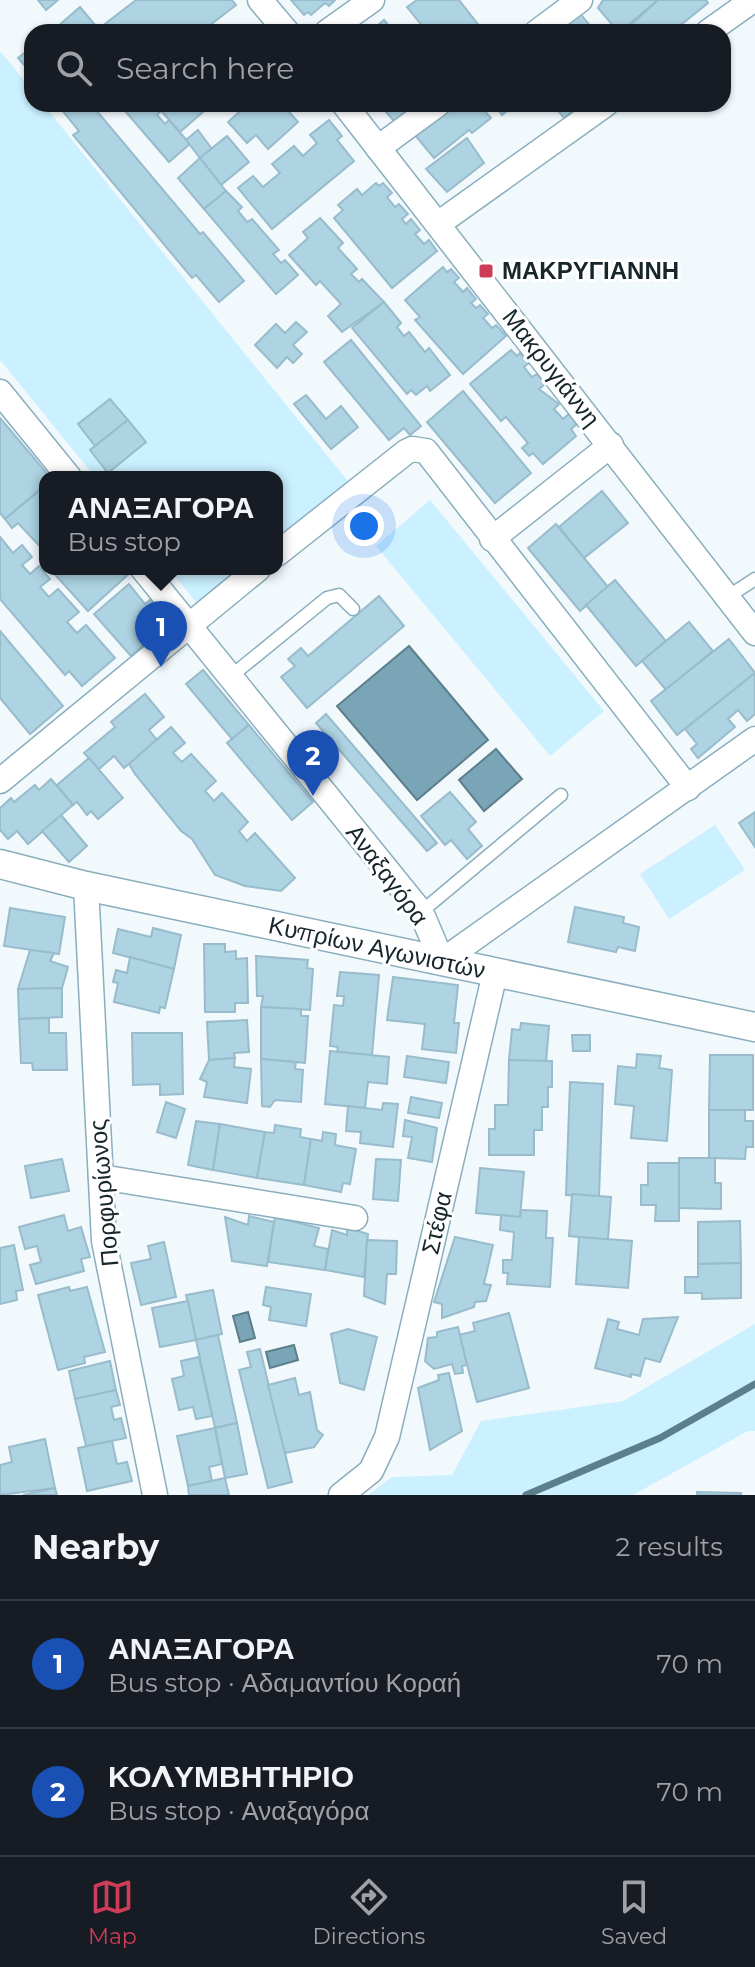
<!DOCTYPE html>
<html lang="en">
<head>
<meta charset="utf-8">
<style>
  :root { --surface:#171b24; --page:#242831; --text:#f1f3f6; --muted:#9ea1a6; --line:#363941; --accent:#cd3d57 }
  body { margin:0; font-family:Montserrat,sans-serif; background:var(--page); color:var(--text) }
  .you { position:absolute; left:364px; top:526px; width:28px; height:28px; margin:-20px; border:6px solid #fff; border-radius:50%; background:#1a73e8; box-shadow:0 0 0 12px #1a73e833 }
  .badge { display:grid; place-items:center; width:52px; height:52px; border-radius:50%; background:var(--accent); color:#fff; font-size:26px; font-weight:700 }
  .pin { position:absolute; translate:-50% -66px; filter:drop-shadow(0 2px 4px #0008) }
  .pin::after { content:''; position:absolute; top:42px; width:28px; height:24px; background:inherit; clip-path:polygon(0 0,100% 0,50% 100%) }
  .popup { position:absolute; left:39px; top:471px; width:244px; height:104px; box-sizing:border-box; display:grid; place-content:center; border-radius:16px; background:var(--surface); filter:drop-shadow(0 2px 6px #0005); font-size:26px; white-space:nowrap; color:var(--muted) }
  .popup b { font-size:30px; color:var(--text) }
  .popup::after { content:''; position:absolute; left:50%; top:100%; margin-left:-16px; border:16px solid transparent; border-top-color:var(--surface) }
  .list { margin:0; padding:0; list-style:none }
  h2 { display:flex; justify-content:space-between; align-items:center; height:104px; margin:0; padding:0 32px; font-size:34px }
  h2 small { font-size:26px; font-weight:400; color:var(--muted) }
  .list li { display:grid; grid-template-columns:52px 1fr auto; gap:24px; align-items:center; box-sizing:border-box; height:128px; padding:0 32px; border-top:2px solid var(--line) }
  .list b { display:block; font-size:30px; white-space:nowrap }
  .list p { margin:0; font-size:26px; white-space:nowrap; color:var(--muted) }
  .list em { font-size:26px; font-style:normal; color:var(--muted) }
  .icon { flex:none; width:44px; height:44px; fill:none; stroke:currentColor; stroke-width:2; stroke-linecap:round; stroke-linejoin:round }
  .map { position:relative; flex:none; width:755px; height:1495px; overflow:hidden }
  .search { position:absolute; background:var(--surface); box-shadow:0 2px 6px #0004; left:24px; right:24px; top:24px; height:88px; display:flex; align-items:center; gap:20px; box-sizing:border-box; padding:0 28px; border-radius:24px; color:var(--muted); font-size:30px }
  .sheet { height:360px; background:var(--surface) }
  nav { display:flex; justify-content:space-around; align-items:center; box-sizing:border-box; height:112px; border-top:2px solid var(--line); background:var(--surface); font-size:22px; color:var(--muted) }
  nav a { display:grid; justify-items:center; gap:4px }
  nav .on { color:var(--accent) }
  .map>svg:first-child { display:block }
</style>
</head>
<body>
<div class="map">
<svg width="755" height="1495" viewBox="0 0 755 1495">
  <rect width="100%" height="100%" fill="#f2f9fc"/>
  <!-- green -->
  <g fill="#cbf0ff">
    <path d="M0 51 32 90V104H43L351 485 277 541V477H95L0 360Z"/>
    <path d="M430 500 604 711 550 756 376 546Z"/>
    <path d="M169 569H239L196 602Z"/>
    <path d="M715 825 745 870 669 919 640 874Z"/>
    <path d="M755 1324V1431H748L633 1495H368L392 1477 452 1475 481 1421 623 1401Z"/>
  </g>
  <!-- water -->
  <g fill="#7aa5b6" stroke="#5c7f8c" stroke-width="2">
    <path d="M409 646 488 740 417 800 337 706Z"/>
    <path d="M496 749 522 779 484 811 459 780Z"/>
    <path d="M248 1312 255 1338 240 1342 233 1316Z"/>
    <path d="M294 1345 298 1360 270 1368 266 1352Z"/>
  </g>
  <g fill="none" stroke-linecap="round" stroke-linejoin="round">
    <!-- stream -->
    <path stroke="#5c7f8c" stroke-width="7" d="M526 1495 660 1438 755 1384"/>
  </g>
  <!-- building -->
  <g fill="#aed3e2" stroke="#98bccb" stroke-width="2">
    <path d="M38 0H58L46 10Z"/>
    <path d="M136 0H232L236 5 201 32H112L105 24Z"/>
    <path d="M291 0H335L329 6 325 3 311 15 308 12 304 15Z"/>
    <path d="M417 0H459L484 32H427L407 7Z"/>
    <path d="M603 0H658L622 30 617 25 614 27 598 8Z"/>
    <path d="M658 0H706L708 3 672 32H623Z"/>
    <path d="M80 7 101 32H63L58 26Z"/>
    <path d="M579 12 595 32H553Z"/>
    <path d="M384 20 394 32H370Z"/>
    <path d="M32 47V74L18 58Z"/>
    <path d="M57 104H91L200 234 203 232 244 281 219 302 196 275 192 278 73 135 79 131Z"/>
    <path d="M119 104H155L161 111 157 115 165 124 169 120 190 144 169 162Z"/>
    <path d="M155 104H212L180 132Z"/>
    <path d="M248 104 256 108 260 104H282L298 122 268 149 256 135 247 143 228 122Z"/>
    <path d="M379 104H416L395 122Z"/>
    <path d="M452 104H479L491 118 472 133 469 130 434 158 414 134Z"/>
    <path d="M494 104H515L502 115Z"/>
    <path d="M553 104H582L564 118Z"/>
    <path d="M329 120 342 136 337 140 354 161 272 229 238 188 253 176 263 187 280 173 272 164 294 146 303 156 317 143 310 135Z"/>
    <path d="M198 130 212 149 200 158 186 140Z"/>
    <path d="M227 136 249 162 221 185 200 158Z"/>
    <path d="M467 138 484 163 447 192 426 169Z"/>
    <path d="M200 158 226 191 204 209 178 178Z"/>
    <path d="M376 183 379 186 383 183 392 193 387 197 395 207 399 204 408 214 402 219 406 224 411 219 420 230 415 234 424 244 429 240 437 251 392 288 334 218 343 210 338 205 357 189 362 195Z"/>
    <path d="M226 191 242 207 238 211 247 222 252 219 279 250 273 254 281 263 285 260 298 275 276 294 204 209Z"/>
    <path d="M320 218 343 243 338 248 357 269 351 274 359 282 362 279 384 302 342 332 328 316 341 304 320 281 316 285 289 255 308 238 303 232Z"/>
    <path d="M443 267 447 272 451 269 459 278 454 282 463 292 467 288 476 299 471 303 476 308 480 305 488 314 483 318 492 328 496 325 506 336 463 374 415 320 420 317 405 300Z"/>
    <path d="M384 302 401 323 397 327 404 336 409 332 425 352 429 348 450 375 430 391 427 386 416 395 411 390 407 394 352 328Z"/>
    <path d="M296 322 307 332 293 345 302 354 293 363 287 357 277 368 255 345 276 324 285 333Z"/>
    <path d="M351 340 421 426 410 435 404 428 389 440 324 362Z"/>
    <path d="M511 350 517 356 520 353 529 363 524 367 532 377 537 374 545 384 539 389 559 404 554 409 563 419 569 414 577 424 571 429 576 436 543 464 533 453 529 456 522 448 528 443 506 417 501 421 470 384Z"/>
    <path d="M463 391 531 473 495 503 427 422Z"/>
    <path d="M306 395 326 419 341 406 358 427 331 449 294 404Z"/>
    <path d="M110 399 128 420 95 446 78 424Z"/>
    <path d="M0 418 50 477H45V485L5 519 0 513Z"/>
    <path d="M128 420 146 442 108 473 90 450Z"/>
    <path d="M45 486V552L18 523 12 528 5 519Z"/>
    <path d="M602 491 628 523 584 558 559 527Z"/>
    <path d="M556 524 608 587 580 611 528 548Z"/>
    <path d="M0 537 13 553 22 545 32 557 22 565 30 574 39 566 50 579 40 587 49 597 58 589 79 612 67 622 77 633 86 625 115 658 82 686 69 671 65 675 0 599Z"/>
    <path d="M50 569H130L132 571 88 611Z"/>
    <path d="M615 580 666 641 636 666 586 605Z"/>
    <path d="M129 584 145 604 150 600 169 623 131 656 94 614Z"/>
    <path d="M379 596 404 626 307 708 281 677 295 666 288 659 301 648 308 656Z"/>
    <path d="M689 622 713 651 666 690 642 661Z"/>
    <path d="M0 631 63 706 30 734 0 698Z"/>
    <path d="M729 639 755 673 677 735 651 701Z"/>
    <path d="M203 670 249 725 232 739 186 684Z"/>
    <path d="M755 673V714L747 721 738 710 728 719 735 727 698 758 691 749 697 744 685 729Z"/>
    <path d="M145 694 164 717 149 730 157 740 124 768 114 756 99 769 84 753 115 727 111 722Z"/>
    <path d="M326 714 437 843 427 851 316 723Z"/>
    <path d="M249 725 313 802 292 820 227 743Z"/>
    <path d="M171 727 185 743 173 753 182 762 191 754 216 781 205 791 214 801 222 793 248 822 239 831 247 841 255 833 295 878 281 891 245 886 215 875 192 839 181 831 135 774 129 764Z"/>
    <path d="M89 758 123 798 98 819 91 811 87 815 77 802 73 805 57 785Z"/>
    <path d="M51 779 73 805 28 844 17 831 8 839 0 830V808L11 798 14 802 35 785 39 790Z"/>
    <path d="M450 792 476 822 468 829 482 846 467 859 451 840 445 845 421 816Z"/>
    <path d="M755 812V847L739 823Z"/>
    <path d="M61 815 87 846 69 862 42 831Z"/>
    <path d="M575 907 624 917 623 923 639 927 635 951 618 947 616 952 568 942Z"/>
    <path d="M10 908 65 917 59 954 4 946Z"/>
    <path d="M153 928 181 935 174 969 113 953 118 929 151 937Z"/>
    <path d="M204 944H225V952L236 951V959L247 958 248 1003H235V1012H205Z"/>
    <path d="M30 950 54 953 50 961 68 967 62 988 18 989Z"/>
    <path d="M256 956 308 960 307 968 313 969 310 1010 261 1007 263 996H257Z"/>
    <path d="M130 957 174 969 165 1008 160 1007 159 1013 114 1002 118 983 113 982 116 970 127 973Z"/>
    <path d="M340 972 379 975 372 1055 337 1052 338 1047 330 1046 334 1005 343 1006 344 996H337Z"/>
    <path d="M393 977 458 985 454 1023H459L456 1053 422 1049 425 1024 387 1020Z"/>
    <path d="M62 988V1017L19 1019 18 989Z"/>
    <path d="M261 1007 301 1009V1016H308L305 1063 261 1059Z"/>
    <path d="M49 1018V1033H66L67 1070H33L32 1063H21L19 1019Z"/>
    <path d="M247 1020 249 1052 234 1053 235 1058 209 1060 207 1022Z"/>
    <path d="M521 1023 549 1026 546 1063 509 1060 512 1029 520 1030Z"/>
    <path d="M132 1033H182L183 1094 160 1095V1084L133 1085Z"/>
    <path d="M572 1035H590V1051H573Z"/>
    <path d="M330 1051 389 1057 387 1084 368 1082 365 1108 325 1104Z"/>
    <path d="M637 1054 661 1056 659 1068 672 1070 667 1141 631 1138 634 1106 615 1104 618 1066 636 1068Z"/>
    <path d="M710 1055H753V1110H709Z"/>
    <path d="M407 1056 449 1062 446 1083 404 1077Z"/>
    <path d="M235 1058 234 1067 251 1069 247 1103 204 1097 207 1082 200 1079 209 1060Z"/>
    <path d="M261 1059 296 1062 295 1069 303 1070 301 1102 275 1100 270 1107 262 1106Z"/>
    <path d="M509 1060 552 1061V1087H548V1107H542V1130H534V1155H489V1129H495V1105H508Z"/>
    <path d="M570 1082 603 1084 599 1197 566 1195Z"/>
    <path d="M411 1097 442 1103 439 1118 408 1113Z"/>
    <path d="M166 1102 185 1109 176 1138 157 1132Z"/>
    <path d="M383 1103 398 1104 393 1147 360 1143 361 1132 346 1131 348 1106 382 1110Z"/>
    <path d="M709 1110H745V1121H753V1147H746L745 1159 709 1158Z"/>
    <path d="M405 1120 437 1128 432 1162 408 1158 412 1137 403 1136Z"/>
    <path d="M196 1121 220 1124 213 1170 188 1165Z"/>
    <path d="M220 1124 265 1132 257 1178 213 1170Z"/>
    <path d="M275 1125 301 1129 300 1137 311 1139 304 1185 257 1178 265 1132 274 1133Z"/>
    <path d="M323 1132 336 1134 335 1145 356 1149 350 1184 343 1183 341 1192 304 1185 311 1139 322 1141Z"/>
    <path d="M679 1158H715V1183H721V1209L679 1208Z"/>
    <path d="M62 1159 69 1191 31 1198 25 1166Z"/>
    <path d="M376 1159 401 1160 398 1201 373 1199Z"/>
    <path d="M648 1163H679V1221H655L656 1205H641V1185H648Z"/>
    <path d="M480 1168 524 1172 520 1217 476 1213Z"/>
    <path d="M572 1194 611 1197 608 1240 569 1236Z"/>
    <path d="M521 1210 547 1211 546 1238H553L550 1287 507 1284 508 1273H503V1260H512L514 1232 500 1230 501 1215 520 1217Z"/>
    <path d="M64 1215 68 1231 81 1227 90 1257 81 1259 84 1271 36 1284 30 1265 41 1262 37 1246 25 1249 19 1227Z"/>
    <path d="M249 1216 274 1222 267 1266 232 1261 225 1217 248 1225Z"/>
    <path d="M275 1217 319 1228 314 1246 328 1249 325 1270 268 1262Z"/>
    <path d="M740 1221 741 1263 698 1264V1222Z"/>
    <path d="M347 1228 368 1234 364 1277 325 1270 332 1230 347 1235Z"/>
    <path d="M455 1237 493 1245 484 1284 491 1285 486 1301 475 1302 474 1307 442 1318V1304L434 1302Z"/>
    <path d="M579 1237 632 1241 628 1288 576 1284Z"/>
    <path d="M367 1240 397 1241 396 1274H387L385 1304 364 1296Z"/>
    <path d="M164 1242 176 1297 141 1305 131 1263 151 1259 148 1246Z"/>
    <path d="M14 1245 23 1290 16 1291 17 1300 0 1304V1248Z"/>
    <path d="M741 1263V1298L702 1299V1293H685V1277H698V1264Z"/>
    <path d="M69 1287 70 1291 87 1287 105 1352 84 1357 85 1363 58 1370 38 1295Z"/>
    <path d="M266 1287 311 1294 306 1326 269 1320 271 1307 263 1305Z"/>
    <path d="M213 1290 222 1334 196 1340 186 1295Z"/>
    <path d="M188 1301 196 1340 160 1347 152 1308Z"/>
    <path d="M509 1313 529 1388 477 1402 459 1335 475 1331 473 1323Z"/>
    <path d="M678 1317 660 1362 645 1358 640 1376 631 1374V1377L595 1368 608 1319 619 1322 617 1329 639 1335 643 1319Z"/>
    <path d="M458 1327 467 1365 462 1366 463 1373 455 1374 452 1364 434 1369 425 1361 428 1338 437 1337V1332Z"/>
    <path d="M348 1329 377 1337 364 1390 340 1383 331 1334Z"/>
    <path d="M218 1335 237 1423 215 1428 196 1340Z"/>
    <path d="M260 1349 292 1482 268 1488 239 1370 251 1367 247 1352Z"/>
    <path d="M199 1357 212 1416 196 1419 193 1407 179 1410 172 1379 184 1376 181 1361Z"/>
    <path d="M110 1361 116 1390 75 1399 69 1371Z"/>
    <path d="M449 1373 462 1431 430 1450 418 1388 439 1380 438 1375Z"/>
    <path d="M295 1378 299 1395 310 1392 317 1430 323 1435 314 1447 285 1453 268 1385Z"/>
    <path d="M116 1390 120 1405 111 1407 114 1420 121 1418 126 1438 86 1446 75 1399Z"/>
    <path d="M237 1423 247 1474 225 1478 215 1428Z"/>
    <path d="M215 1428 222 1464 209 1467 212 1481 188 1486 177 1436Z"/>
    <path d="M45 1439 55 1488 0 1495V1465L12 1462 9 1447Z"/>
    <path d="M112 1441 117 1464 127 1462 132 1481 87 1491 78 1448Z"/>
    <path d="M225 1478 229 1495H189L188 1486Z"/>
    <path d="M55 1488 57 1495H23Z"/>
    <path d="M697 1492 741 1493V1495H697Z"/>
  </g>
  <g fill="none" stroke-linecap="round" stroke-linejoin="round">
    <!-- service casing -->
    <g stroke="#8aaebd" stroke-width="15">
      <g id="service">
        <path d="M729 596 755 579"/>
        <path d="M230 677 327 598 339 595 353 609"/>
        <path d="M421 912 561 795"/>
      </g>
    </g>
    <!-- minor casing -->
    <g stroke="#8aaebd" stroke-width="27">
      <g id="minor">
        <path d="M260 0 287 32"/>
        <path d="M327 32 372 0"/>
        <path d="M537 32 580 0"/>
        <path d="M708 32 753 0"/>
        <path d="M344 104 755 633"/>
        <path d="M378 148 438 104"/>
        <path d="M438 224 606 104"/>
        <path d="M0 392 69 477"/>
        <path d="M492 539 611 445"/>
        <path d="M277 554 406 452 412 449 426 451 688 788"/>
        <path d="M143 569 421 912 442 961 755 739"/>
        <path d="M0 781 258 569"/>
        <path d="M86 886 104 1241 155 1495"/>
        <path d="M101 1177 355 1218"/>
        <path d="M341 1495 371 1471 387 1437 495 973"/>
      </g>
    </g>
    <!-- tertiary casing -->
    <g stroke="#8aaebd" stroke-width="31">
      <path id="tertiary" d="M0 864 86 886 755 1027"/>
    </g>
    <!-- service -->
    <use href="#service" stroke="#fff" stroke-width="12"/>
    <!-- minor -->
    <use href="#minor" stroke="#fff" stroke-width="24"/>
    <!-- tertiary -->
    <use href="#tertiary" stroke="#fff" stroke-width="28"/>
  </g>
  <!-- markers -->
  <rect fill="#cd3d57" stroke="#fff" stroke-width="3" x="478" y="263" width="16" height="16" rx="4"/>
  <g text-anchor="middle" stroke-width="6" stroke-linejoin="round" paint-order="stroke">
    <!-- poi labels -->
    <g font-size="24" font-weight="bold" fill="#17262b" stroke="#fff" text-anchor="start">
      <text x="502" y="279">ΜΑΚΡΥΓΙΑΝΝΗ</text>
    </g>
    <!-- street labels -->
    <g font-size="24" fill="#17262b" stroke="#fff">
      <text transform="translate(551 368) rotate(52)" y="8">Μακρυγιάννη</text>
      <text transform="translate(387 875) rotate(53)" y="8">Αναξαγόρα</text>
      <text transform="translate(377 948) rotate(12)" y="8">Κυπρίων Αγωνιστών</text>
      <text transform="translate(104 1193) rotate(-95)" y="8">Πορφυρίωνος</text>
      <text transform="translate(437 1223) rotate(-77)" y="8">Στέφα</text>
    </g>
  </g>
</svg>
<div class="you"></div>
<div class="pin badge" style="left:161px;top:667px;background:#1a4fb4">1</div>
<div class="popup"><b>ΑΝΑΞΑΓΟΡΑ</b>Bus stop</div>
<div class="pin badge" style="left:313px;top:796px;background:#1a4fb4">2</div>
<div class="search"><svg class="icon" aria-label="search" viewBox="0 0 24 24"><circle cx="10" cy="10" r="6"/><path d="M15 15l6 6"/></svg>Search here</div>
</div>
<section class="sheet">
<h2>Nearby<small>2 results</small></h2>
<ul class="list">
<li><span class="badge" style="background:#1a4fb4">1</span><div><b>ΑΝΑΞΑΓΟΡΑ</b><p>Bus stop · Αδαμαντίου Κοραή</p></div><em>70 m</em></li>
<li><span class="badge" style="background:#1a4fb4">2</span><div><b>ΚΟΛΥΜΒΗΤΗΡΙΟ</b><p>Bus stop · Αναξαγόρα</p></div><em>70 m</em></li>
</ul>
</section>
<nav>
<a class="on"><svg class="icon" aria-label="map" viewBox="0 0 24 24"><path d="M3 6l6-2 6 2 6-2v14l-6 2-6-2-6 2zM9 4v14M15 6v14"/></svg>Map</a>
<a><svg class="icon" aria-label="directions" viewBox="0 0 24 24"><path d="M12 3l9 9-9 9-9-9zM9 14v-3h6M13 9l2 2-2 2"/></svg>Directions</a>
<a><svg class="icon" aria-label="saved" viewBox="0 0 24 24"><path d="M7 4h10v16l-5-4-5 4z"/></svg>Saved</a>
</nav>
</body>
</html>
